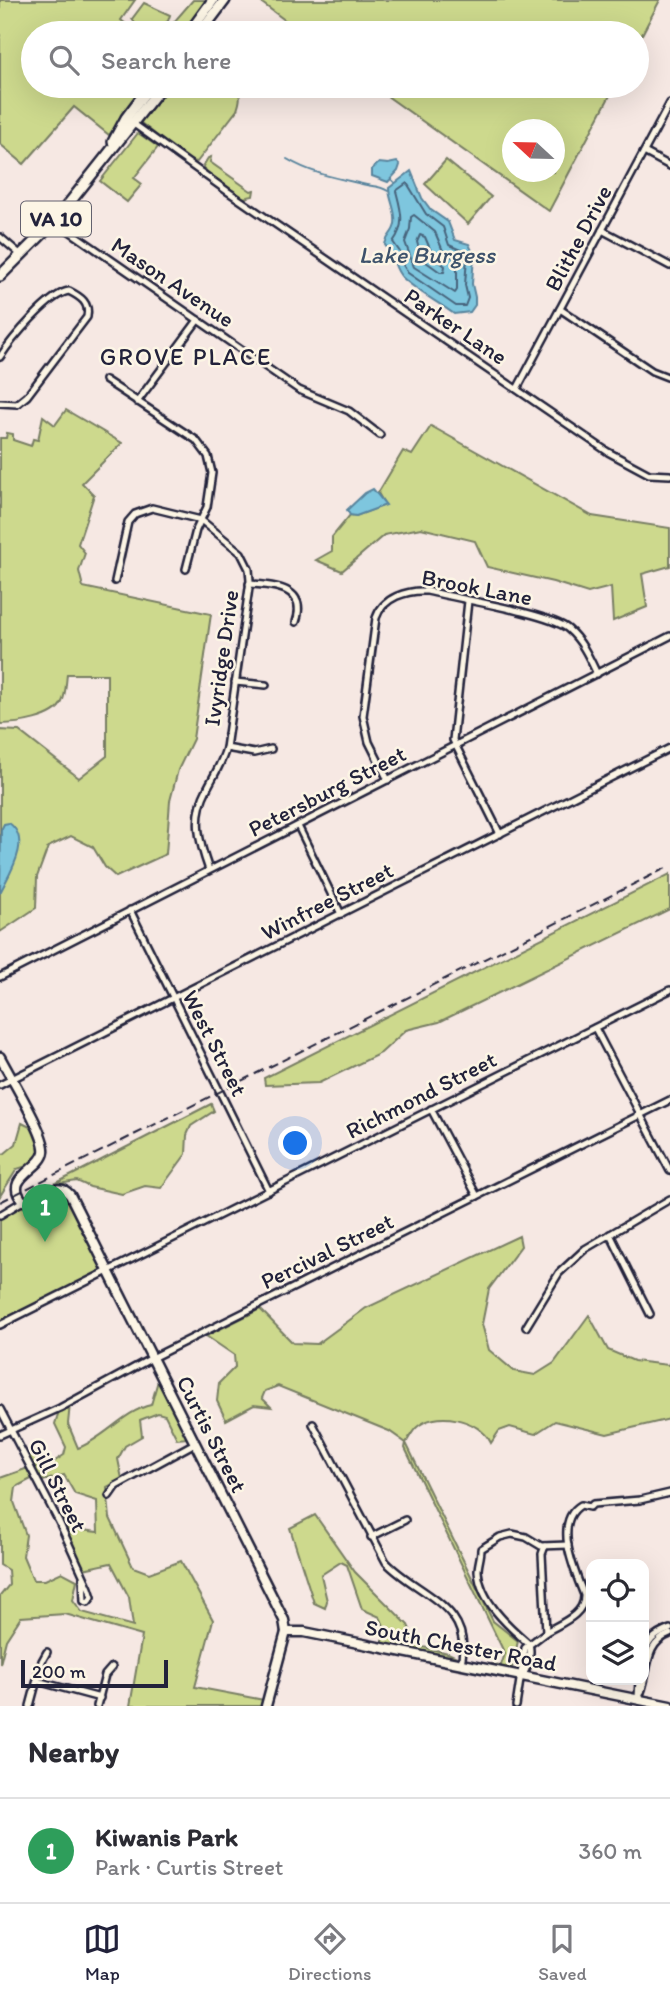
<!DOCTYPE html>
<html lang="en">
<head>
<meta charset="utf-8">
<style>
  :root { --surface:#fff; --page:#f2f2f3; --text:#2b2b33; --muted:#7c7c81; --line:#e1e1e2; --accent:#22223b }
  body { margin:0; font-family:Itim,sans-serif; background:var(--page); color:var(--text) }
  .controls { position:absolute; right:21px; bottom:21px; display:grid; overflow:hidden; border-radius:14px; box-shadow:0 7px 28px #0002 }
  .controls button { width:63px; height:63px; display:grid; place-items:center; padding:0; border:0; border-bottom:2px solid var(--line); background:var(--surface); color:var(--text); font:35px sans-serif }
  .compass { position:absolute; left:502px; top:119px; width:63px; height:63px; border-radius:50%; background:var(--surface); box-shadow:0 7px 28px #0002; rotate:292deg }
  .scale { position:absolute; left:21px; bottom:18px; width:147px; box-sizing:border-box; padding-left:7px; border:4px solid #22223b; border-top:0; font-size:19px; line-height:24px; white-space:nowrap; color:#22223b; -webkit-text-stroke:5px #fcf5e5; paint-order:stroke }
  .you { position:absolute; left:296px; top:1144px; width:24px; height:24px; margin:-18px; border:5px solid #fff; border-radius:50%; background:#1a73e8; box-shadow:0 0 0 10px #1a73e833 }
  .badge { display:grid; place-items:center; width:46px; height:46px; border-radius:50%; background:var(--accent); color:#fff; font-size:23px; font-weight:700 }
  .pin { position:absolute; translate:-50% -58px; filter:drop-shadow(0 2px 4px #0008) }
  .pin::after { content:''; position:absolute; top:37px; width:24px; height:21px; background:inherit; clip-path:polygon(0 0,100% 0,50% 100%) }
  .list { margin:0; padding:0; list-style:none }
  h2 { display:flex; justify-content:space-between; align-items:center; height:91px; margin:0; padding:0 28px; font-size:30px }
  h2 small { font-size:23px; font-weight:400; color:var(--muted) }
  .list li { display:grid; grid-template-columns:46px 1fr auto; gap:21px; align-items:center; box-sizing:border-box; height:105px; padding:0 28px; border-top:2px solid var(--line) }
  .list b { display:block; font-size:26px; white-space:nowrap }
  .list p { margin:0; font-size:23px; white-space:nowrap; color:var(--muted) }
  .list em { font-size:23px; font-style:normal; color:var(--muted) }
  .icon { flex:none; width:38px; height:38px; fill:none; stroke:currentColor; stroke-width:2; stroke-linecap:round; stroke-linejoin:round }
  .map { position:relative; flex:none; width:670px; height:1706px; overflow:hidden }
  .search { position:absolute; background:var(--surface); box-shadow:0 7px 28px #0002; left:21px; right:21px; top:21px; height:77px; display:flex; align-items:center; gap:18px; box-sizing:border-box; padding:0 24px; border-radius:38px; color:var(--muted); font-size:26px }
  .sheet { height:196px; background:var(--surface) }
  nav { display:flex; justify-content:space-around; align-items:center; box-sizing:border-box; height:98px; border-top:2px solid var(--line); background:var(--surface); font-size:19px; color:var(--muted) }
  nav a { display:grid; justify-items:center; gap:4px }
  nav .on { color:var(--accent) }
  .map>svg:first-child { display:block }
</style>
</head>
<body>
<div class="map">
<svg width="670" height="1706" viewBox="0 0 670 1706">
  <rect width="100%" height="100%" fill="#f6e8e3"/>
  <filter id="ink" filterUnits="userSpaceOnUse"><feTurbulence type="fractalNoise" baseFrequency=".0143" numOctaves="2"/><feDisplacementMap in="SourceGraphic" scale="14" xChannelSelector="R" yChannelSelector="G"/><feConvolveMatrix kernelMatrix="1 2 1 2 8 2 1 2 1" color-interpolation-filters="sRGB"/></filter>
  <g filter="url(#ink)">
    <!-- green -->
    <g fill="#cdd98d" stroke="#787e64" stroke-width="2" fill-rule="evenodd">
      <path d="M0 0H135L121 20 137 33H33V86H145L109 135 74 107 24 164 0 144Z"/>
      <path d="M193 0H208L184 33H174L173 23Z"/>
      <path d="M258 0H660L637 44V33H302Z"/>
      <path d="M144 3 170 15 168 21 158 27 157 33H142L131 25 137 26 132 19Z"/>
      <path d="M165 86 230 88 235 86C242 94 240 101 237 110L197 162 188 160 141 123V119Z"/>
      <path d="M373 86H615L549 211ZM512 130H554V172H512Z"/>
      <path d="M138 133 158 147 134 178 142 184 127 202 100 181Z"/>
      <path d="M211 157 210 162 251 191 254 190 253 196 243 198 207 172 203 166 208 158Z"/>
      <path d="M446 160 491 197 468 224 425 184Z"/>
      <path d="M66 410 122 443 82 483 94 495 78 544 85 553 79 571 83 587 211 614 193 739 178 770 170 801 166 854 116 877 105 867 93 847 71 836 48 847 37 877 36 908 0 932V730L19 731 79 778 107 756V674H67C66 682 66 694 62 702 55 719 16 724 0 724V438H6L7 433 13 434V440L31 446 33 439 38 440 43 416 55 425Z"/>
      <path d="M431 426 592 516 670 528V566L642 574 647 607 613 621 611 587 588 593 553 582 487 567 475 541 421 528 384 535 342 571 316 560 332 551V537L350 515 356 516 385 505 378 493 403 451 412 455Z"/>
      <path d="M670 874V909L439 1022 406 1030 381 1053 319 1083 265 1085 264 1078Z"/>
      <path d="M211 1104 214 1111 191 1126 187 1135 186 1154 161 1188 145 1186 122 1194 90 1187 77 1181 58 1184 35 1194Z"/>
      <path d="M22 1123 36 1130 42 1150 33 1164 17 1169 0 1196V1153L4 1154 16 1144Z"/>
      <path d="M59 1188 67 1191 103 1270 0 1321V1214L23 1201Z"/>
      <path d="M519 1236 521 1246 489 1289 482 1324 489 1350 514 1371 535 1375 554 1363 589 1315 608 1350 634 1361 668 1365 670 1362V1419L607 1434 555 1421 535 1434 510 1427 499 1431 491 1443C480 1419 435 1409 416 1428 412 1432 409 1438 406 1443L493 1621 518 1641 511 1672 477 1663 501 1665 505 1654 405 1448 406 1443 389 1431 278 1386 265 1391 262 1398 271 1407 254 1405 226 1420 217 1401 219 1383 235 1367 234 1355 206 1336 260 1309 293 1343 317 1344 366 1308Z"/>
      <path d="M159 1377 189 1438 177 1439 165 1415 158 1413 140 1420 142 1436 125 1446 118 1459 122 1479 107 1487 110 1518 133 1567 149 1573 181 1561 213 1620 195 1687 264 1700 263 1706H130L142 1636 65 1614 21 1617 6 1640 0 1664V1596L9 1585 8 1570 0 1565V1478L28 1468 33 1478 16 1487 14 1502 26 1535 23 1556 33 1580H45L62 1572 77 1580 73 1600 82 1612 133 1626 129 1597 111 1563 83 1569 59 1518 72 1515 82 1530 98 1532 97 1501 75 1494 64 1475 39 1482 25 1455 33 1454 46 1467 64 1455 66 1447 55 1424 59 1411 70 1404 68 1424 78 1448C105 1438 124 1411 151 1405Z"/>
      <path d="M315 1515 355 1572 408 1625 414 1639 423 1647 448 1653 463 1660 382 1647 385 1628 380 1617 362 1609 347 1565 341 1562 321 1575 327 1601 325 1608 314 1603 290 1528Z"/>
    </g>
    <!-- water -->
    <g fill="#7ec6de" stroke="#59849d" stroke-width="2">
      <path d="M397 162 400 165 398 171 388 182 372 176V169L379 163 388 164Z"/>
      <path d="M411 171 422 198 431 210 448 222 455 240 469 244 474 255 472 284 475 297V305L470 312 454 314C438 302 418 292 403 278 393 269 396 258 385 245 386 236 394 233 395 224 397 211 389 200 389 188Z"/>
      <path d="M373 489 386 505 356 516 350 515 347 510 365 493Z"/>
      <path d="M9 823C33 840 9 874 0 893L1 830 4 824Z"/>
    </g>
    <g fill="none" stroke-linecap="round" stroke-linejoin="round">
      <!-- shore -->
      <g stroke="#47647c" stroke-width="2">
        <path d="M407 183 426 214 443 227 449 245 465 252 467 257 465 285 468 298 465 306H456L408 273 403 265 400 252 393 242C406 225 401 210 396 191Z"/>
        <path d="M414 215 435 232 443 251 457 260V290L455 293 414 267 405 242 410 229 411 217Z"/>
        <path d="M420 235 425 237 433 256 445 266 444 272H440L422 259 417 242Z"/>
      </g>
      <!-- stream -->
      <g stroke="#59849d" stroke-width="2">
        <path d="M287 159C310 173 336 178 362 184 372 187 379 185 388 191"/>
        <path d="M391 179 394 182"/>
      </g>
      <!-- street casing -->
      <g stroke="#22223b" stroke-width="10">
        <g id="street">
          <path d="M131 122 227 191 608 452 649 474 670 475"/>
          <path d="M644 152 670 166"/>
          <path d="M55 221 299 390 349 411 380 435"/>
          <path d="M602 230 670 266"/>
          <path d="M0 237 21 255"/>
          <path d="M560 309 652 371 670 378"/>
          <path d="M0 357C11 340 50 293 69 291 81 297 90 303 87 317L27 396 17 404 0 403"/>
          <path d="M105 380 196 440 208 456 212 473 207 507 196 530 186 569"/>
          <path d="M517 389 670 103"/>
          <path d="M137 402 198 320"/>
          <path d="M115 581 128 522 135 514 152 508 201 520 241 553 249 569 250 581 226 748C222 763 214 775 207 789 192 817 199 842 209 870"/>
          <path d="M249 584C273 585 308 587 296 622"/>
          <path d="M468 601 453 740 500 834"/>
          <path d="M235 682 266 685"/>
          <path d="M226 748 254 753 271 749"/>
          <path d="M388 780 369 742 363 716 376 618C383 597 407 590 427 591 455 598 551 614 568 629 582 641 589 657 597 674"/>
          <path d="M298 826 341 914"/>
          <path d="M130 910 269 1191"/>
          <path d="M0 977 670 636"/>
          <path d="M595 1028 670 1171"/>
          <path d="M0 1085 670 748"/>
          <path d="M431 1109 477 1196"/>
          <path d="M0 1215 23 1201"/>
          <path d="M610 1234 650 1314"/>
          <path d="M0 1325 670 990"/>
          <path d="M526 1327 559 1273 585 1249 670 1199"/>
          <path d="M0 1409 59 1522 89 1588 92 1597 88 1602 84 1601 83 1577"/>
          <path d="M313 1424 386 1562C417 1595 474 1605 461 1664"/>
          <path d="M0 1435 60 1408 152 1358 670 1100"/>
          <path d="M109 1496 116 1486 195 1443"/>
          <path d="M371 1537 405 1520"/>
          <path d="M546 1632C561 1623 585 1615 584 1595 575 1572 552 1522 581 1505L590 1507 593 1504 640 1500 670 1493"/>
          <path d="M644 1658C647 1641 654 1635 670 1629"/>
          <path d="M522 1676C528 1668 532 1654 529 1644 508 1626 480 1601 478 1571 478 1564 481 1557 481 1549L500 1537 512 1534 526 1537 541 1546 568 1545"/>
          <path d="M37 1681 100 1698"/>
          <path d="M638 1697 639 1680"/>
          <path d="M638 1699C651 1676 641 1645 670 1634"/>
          <path d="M30 1706 42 1661 47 1652"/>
          <path d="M97 1706 105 1675 112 1667"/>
          <path d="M516 1706 525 1648 546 1632 542 1554 545 1546"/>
        </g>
      </g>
      <!-- secondary casing -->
      <g stroke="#22223b" stroke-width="13">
        <g id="secondary">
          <path d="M0 1057C9 1075 47 1136 44 1152 42 1169 2 1178 23 1201L28 1202C40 1196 59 1181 70 1195L284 1620 286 1632 266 1706"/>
          <path d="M286 1632H304L670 1706"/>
        </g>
      </g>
      <!-- primary casing -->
      <g stroke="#22223b" stroke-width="14">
        <g id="primary">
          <path d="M189 33 213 0"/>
          <path d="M200 33 225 0"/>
          <path d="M113 142 126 118 150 86"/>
          <path d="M0 276 55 221 162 86"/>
        </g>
      </g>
      <!-- street -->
      <use href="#street" stroke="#fcf5e5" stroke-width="5"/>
      <!-- secondary -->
      <use href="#secondary" stroke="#fcf5e5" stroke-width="8"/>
      <!-- primary -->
      <use href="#primary" stroke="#fcf5e5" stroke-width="9"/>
      <!-- rail -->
      <path stroke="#22223b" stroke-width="2" stroke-dasharray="10 5" stroke-linecap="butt" d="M0 1202 670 866"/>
    </g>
  </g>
  <g text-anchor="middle" stroke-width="5" stroke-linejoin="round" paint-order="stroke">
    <!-- shield labels -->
    <rect fill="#fcf5e5" stroke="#63616e" stroke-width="2" x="21" y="201.5" width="70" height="35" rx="5"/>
    <g font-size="21" font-weight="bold" fill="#22223b">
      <text x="56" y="226">VA 10</text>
    </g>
    <!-- street labels -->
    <g font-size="23" fill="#22223b" stroke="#fcf5e5">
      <text transform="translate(578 238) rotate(-62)" y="8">Blithe Drive</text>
      <text transform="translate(173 282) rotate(34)" y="8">Mason Avenue</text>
      <text transform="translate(456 326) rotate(34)" y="8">Parker Lane</text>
      <text transform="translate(477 587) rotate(11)" y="8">Brook Lane</text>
      <text transform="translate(221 658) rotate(-82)" y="8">Ivyridge Drive</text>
      <text transform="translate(327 791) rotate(-27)" y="8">Petersburg Street</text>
      <text transform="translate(327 901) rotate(-27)" y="8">Winfree Street</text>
      <text transform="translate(215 1043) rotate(63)" y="8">West Street</text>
      <text transform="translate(421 1095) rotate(-27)" y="8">Richmond Street</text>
      <text transform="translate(327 1251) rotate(-26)" y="8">Percival Street</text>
      <text transform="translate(212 1434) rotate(63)" y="8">Curtis Street</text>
      <text transform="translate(58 1485) rotate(63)" y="8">Gill Street</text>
      <text transform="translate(461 1645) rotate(11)" y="8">South Chester Road</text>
    </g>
    <!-- water labels -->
    <g font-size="24" font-style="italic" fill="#3e536c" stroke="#fcf5e5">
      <text x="427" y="263">Lake Burgess</text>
    </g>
    <!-- neighbourhood labels -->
    <g font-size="24" letter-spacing="2" fill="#22223b" stroke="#fcf5e5">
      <text x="186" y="365">GROVE PLACE</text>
    </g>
  </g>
</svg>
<div class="controls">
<button><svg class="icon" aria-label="locate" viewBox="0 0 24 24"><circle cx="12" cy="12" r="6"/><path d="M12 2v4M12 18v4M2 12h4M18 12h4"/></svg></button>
<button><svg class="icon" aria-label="layers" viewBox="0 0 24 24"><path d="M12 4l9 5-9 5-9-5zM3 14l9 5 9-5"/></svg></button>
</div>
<svg class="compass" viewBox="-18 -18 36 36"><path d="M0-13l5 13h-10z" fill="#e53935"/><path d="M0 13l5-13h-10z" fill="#7c7c81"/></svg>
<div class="scale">200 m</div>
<div class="you"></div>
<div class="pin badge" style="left:45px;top:1242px;background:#2e9e5b">1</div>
<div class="search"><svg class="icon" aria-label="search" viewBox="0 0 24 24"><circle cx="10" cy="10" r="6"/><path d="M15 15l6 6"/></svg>Search here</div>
</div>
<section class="sheet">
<h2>Nearby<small></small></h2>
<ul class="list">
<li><span class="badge" style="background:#2e9e5b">1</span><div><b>Kiwanis Park</b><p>Park · Curtis Street</p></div><em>360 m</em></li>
</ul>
</section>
<nav>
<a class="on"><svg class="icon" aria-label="map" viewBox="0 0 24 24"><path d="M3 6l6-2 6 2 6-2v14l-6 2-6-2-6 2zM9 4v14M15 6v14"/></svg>Map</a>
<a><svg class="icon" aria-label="directions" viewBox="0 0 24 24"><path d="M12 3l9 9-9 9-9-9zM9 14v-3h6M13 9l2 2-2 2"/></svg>Directions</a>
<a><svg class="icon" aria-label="saved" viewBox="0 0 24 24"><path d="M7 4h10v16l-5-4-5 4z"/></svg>Saved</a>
</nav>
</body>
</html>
